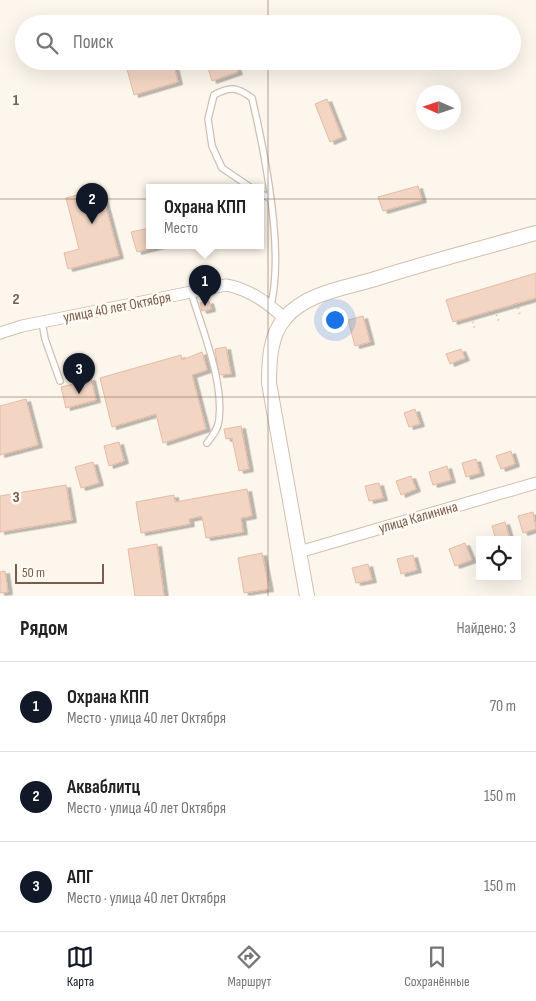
<!DOCTYPE html>
<html lang="ru">
<head>
<meta charset="utf-8">
<style>
  :root { --surface:#fff; --page:#f2f2f2; --text:#222; --muted:#767676; --line:#e0e0e0; --accent:#111827 }
  body { margin:0; font-family:"Sofia Sans Condensed",sans-serif; background:var(--page); color:var(--text) }
  .controls { position:absolute; right:15px; bottom:15px; display:grid; overflow:hidden; border-radius:0px; box-shadow:0 5px 20px #0002 }
  .controls button { width:45px; height:45px; display:grid; place-items:center; padding:0; border:0; border-bottom:1px solid var(--line); background:var(--surface); color:var(--text); font:25px sans-serif }
  .compass { position:absolute; left:416px; top:85px; width:45px; height:45px; border-radius:50%; background:var(--surface); box-shadow:0 5px 20px #0002; rotate:273deg }
  .scale { position:absolute; left:15px; bottom:12px; width:89px; box-sizing:border-box; padding-left:5px; border:2px solid #7a5c4d; border-top:0; font-size:14px; line-height:18px; white-space:nowrap; color:#7a5c4d; -webkit-text-stroke:4px #fffaf3; paint-order:stroke }
  .you { position:absolute; left:334px; top:319px; width:18px; height:18px; margin:-12px; border:4px solid #fff; border-radius:50%; background:#1a73e8; box-shadow:0 0 0 8px #1a73e833 }
  .badge { display:grid; place-items:center; width:32px; height:32px; border-radius:50%; background:var(--accent); color:#fff; font-size:16px; font-weight:700 }
  .pin { position:absolute; translate:-50% -41px; filter:drop-shadow(0 1px 2px #0008) }
  .pin::after { content:''; position:absolute; top:26px; width:18px; height:15px; background:inherit; clip-path:polygon(0 0,100% 0,50% 100%) }
  .popup { position:absolute; left:146px; top:184px; width:118px; height:65px; box-sizing:border-box; display:grid; place-content:center; border-radius:0px; background:var(--surface); filter:drop-shadow(0 1px 4px #0005); font-size:16px; white-space:nowrap; color:var(--muted) }
  .popup b { font-size:19px; color:var(--text) }
  .popup::after { content:''; position:absolute; left:50%; top:100%; margin-left:-10px; border:10px solid transparent; border-top-color:var(--surface) }
  .list { margin:0; padding:0; list-style:none }
  h2 { display:flex; justify-content:space-between; align-items:center; height:65px; margin:0; padding:0 20px; font-size:21px }
  h2 small { font-size:16px; font-weight:400; color:var(--muted) }
  .list li { display:grid; grid-template-columns:32px 1fr auto; gap:15px; align-items:center; box-sizing:border-box; height:90px; padding:0 20px; border-top:1px solid var(--line) }
  .list b { display:block; font-size:19px; white-space:nowrap }
  .list p { margin:0; font-size:16px; white-space:nowrap; color:var(--muted) }
  .list em { font-size:16px; font-style:normal; color:var(--muted) }
  .icon { flex:none; width:28px; height:28px; fill:none; stroke:currentColor; stroke-width:2; stroke-linecap:round; stroke-linejoin:round }
  .map { position:relative; flex:none; width:536px; height:596px; overflow:hidden }
  .search { position:absolute; background:var(--surface); box-shadow:0 5px 20px #0002; left:15px; right:15px; top:15px; height:55px; display:flex; align-items:center; gap:12px; box-sizing:border-box; padding:0 18px; border-radius:28px; color:var(--muted); font-size:19px }
  .sheet { height:335px; background:var(--surface) }
  nav { display:flex; justify-content:space-around; align-items:center; box-sizing:border-box; height:70px; border-top:1px solid var(--line); background:var(--surface); font-size:14px; color:var(--muted) }
  nav a { display:grid; justify-items:center; gap:2px }
  nav .on { color:var(--accent) }
  .map>svg:first-child { display:block }
</style>
</head>
<body>
<div class="map">
<svg width="536" height="596" viewBox="0 0 536 596">
  <defs>
    <filter id="shadow"><feDropShadow dx="4.5" dy="2.5" stdDeviation="0" flood-color="#0004"/></filter>
  </defs>
  <rect width="100%" height="100%" fill="#fdf6ec"/>
  <!-- building -->
  <g fill="#f3d5c3" stroke="#e6bba3" filter="url(#shadow)">
    <path d="M153 61H173L178 82 134 95 127 69Z"/>
    <path d="M206 61H234L238 72 212 81Z"/>
    <path d="M327 99 342 137 330 142 315 104Z"/>
    <path d="M418 186 422 200 383 211 378 197Z"/>
    <path d="M101 189 119 256 68 269 64 253 79 249 66 198Z"/>
    <path d="M150 228V245H164L137 252 131 232Z"/>
    <path d="M536 273V298L453 322 446 300Z"/>
    <path d="M209 301 211 309 202 311 200 303Z"/>
    <path d="M363 316 370 342 355 346 348 320Z"/>
    <path d="M226 347 231 374 219 375 215 349Z"/>
    <path d="M461 349 465 358 450 364 446 354Z"/>
    <path d="M202 352 207 370 192 375 206 429 163 443 156 414 112 427 100 378 181 355 182 360Z"/>
    <path d="M83 371 85 379 91 378 96 400 66 408 61 387 79 383 77 373Z"/>
    <path d="M26 399 38 445 0 455V406Z"/>
    <path d="M415 409 420 424 409 427 404 413Z"/>
    <path d="M241 426 249 469 239 471 232 438 226 439 224 429Z"/>
    <path d="M119 442 124 461 109 466 104 446Z"/>
    <path d="M511 451 515 464 501 469 496 456Z"/>
    <path d="M476 459 480 473 466 477 462 463Z"/>
    <path d="M93 462 99 483 81 488 75 467Z"/>
    <path d="M447 466 451 480 433 485 429 472Z"/>
    <path d="M411 476 416 489 401 495 396 481Z"/>
    <path d="M379 483 383 498 369 501 365 486Z"/>
    <path d="M66 485 72 520 0 532V496Z"/>
    <path d="M247 489 252 516 241 518 243 532 206 538 202 516 189 519 190 524 141 533 136 502 174 495 175 502Z"/>
    <path d="M533 512 536 529 523 533 518 516Z"/>
    <path d="M505 522 510 539 496 540 492 526Z"/>
    <path d="M465 543 472 560 455 566 449 549Z"/>
    <path d="M157 544 164 596H135L128 549Z"/>
    <path d="M262 553 269 589 244 593 238 558Z"/>
    <path d="M413 555 417 570 401 574 397 559Z"/>
    <path d="M368 564 372 580 356 583 352 568Z"/>
    <path d="M5 571 8 592 0 593V572Z"/>
  </g>
  <g fill="none" stroke-linecap="round" stroke-linejoin="round">
    <!-- service casing -->
    <g stroke="#d1beb0" stroke-width="8">
      <g id="service">
        <path d="M250 187 222 168 212 146 208 119 214 95C230 86 237 87 252 98 265 154 284 250 271 305"/>
        <path d="M260 193 269 198"/>
        <path d="M191 292C202 329 224 381 219 420 218 430 212 436 207 443"/>
        <path d="M42 322 45 339 60 381"/>
      </g>
    </g>
    <!-- minor casing -->
    <g stroke="#d1beb0" stroke-width="13">
      <g id="minor">
        <path d="M0 333 22 326 226 285C249 289 267 302 284 318"/>
        <path d="M299 552 536 483"/>
      </g>
    </g>
    <!-- tertiary casing -->
    <g stroke="#d1beb0" stroke-width="16">
      <path id="tertiary" d="M307 596 269 383C269 361 270 335 285 318 306 293 345 288 375 279 428 262 482 248 536 233"/>
    </g>
    <!-- path -->
    <g stroke="#d9b8a5" stroke-width="2" stroke-dasharray="1 4" stroke-linecap="butt">
      <path d="M517 303 520 315"/>
      <path d="M495 310 499 322"/>
      <path d="M471 317 475 329"/>
    </g>
    <!-- service -->
    <use href="#service" stroke="#fff" stroke-width="5.5"/>
    <!-- minor -->
    <use href="#minor" stroke="#fff" stroke-width="11"/>
    <!-- tertiary -->
    <use href="#tertiary" stroke="#fff" stroke-width="14"/>
  </g>
  <!-- grid -->
  <path fill="none" stroke="#7a5c4d" stroke-width="1" stroke-opacity="0.55" d="M268 0V24M268 61V596M0 199H536M0 397H536"/>
  <g text-anchor="middle" stroke-width="5" stroke-linejoin="round" paint-order="stroke">
    <!-- street labels -->
    <g font-size="15" fill="#7a5c4d" stroke="#fffaf3">
      <text transform="translate(117 307) rotate(-11)" y="5">улица 40 лет Октября</text>
      <text transform="translate(418 517) rotate(-16)" y="5">улица Калинина</text>
    </g>
  </g>
  <g font-size="16" text-anchor="middle" font-weight="bold" fill="#7a5c4d" stroke="#fffaf3" stroke-width="5" stroke-linejoin="round" paint-order="stroke">
    <text x="16" y="105">1</text>
    <text x="16" y="304">2</text>
    <text x="16" y="502">3</text>
  </g>
</svg>
<div class="controls">
<button><svg class="icon" aria-label="locate" viewBox="0 0 24 24"><circle cx="12" cy="12" r="6"/><path d="M12 2v4M12 18v4M2 12h4M18 12h4"/></svg></button>
</div>
<svg class="compass" viewBox="-18 -18 36 36"><path d="M0-13l5 13h-10z" fill="#e53935"/><path d="M0 13l5-13h-10z" fill="#767676"/></svg>
<div class="scale">50 m</div>
<div class="you"></div>
<div class="pin badge" style="left:205px;top:306px">1</div>
<div class="popup"><b>Охрана КПП</b>Место</div>
<div class="pin badge" style="left:92px;top:224px">2</div>
<div class="pin badge" style="left:79px;top:394px">3</div>
<div class="search"><svg class="icon" aria-label="search" viewBox="0 0 24 24"><circle cx="10" cy="10" r="6"/><path d="M15 15l6 6"/></svg>Поиск</div>
</div>
<section class="sheet">
<h2>Рядом<small>Найдено: 3</small></h2>
<ul class="list">
<li><span class="badge">1</span><div><b>Охрана КПП</b><p>Место · улица 40 лет Октября</p></div><em>70 m</em></li>
<li><span class="badge">2</span><div><b>Акваблитц</b><p>Место · улица 40 лет Октября</p></div><em>150 m</em></li>
<li><span class="badge">3</span><div><b>АПГ</b><p>Место · улица 40 лет Октября</p></div><em>150 m</em></li>
</ul>
</section>
<nav>
<a class="on"><svg class="icon" aria-label="map" viewBox="0 0 24 24"><path d="M3 6l6-2 6 2 6-2v14l-6 2-6-2-6 2zM9 4v14M15 6v14"/></svg>Карта</a>
<a><svg class="icon" aria-label="directions" viewBox="0 0 24 24"><path d="M12 3l9 9-9 9-9-9zM9 14v-3h6M13 9l2 2-2 2"/></svg>Маршрут</a>
<a><svg class="icon" aria-label="saved" viewBox="0 0 24 24"><path d="M7 4h10v16l-5-4-5 4z"/></svg>Сохранённые</a>
</nav>
</body>
</html>
